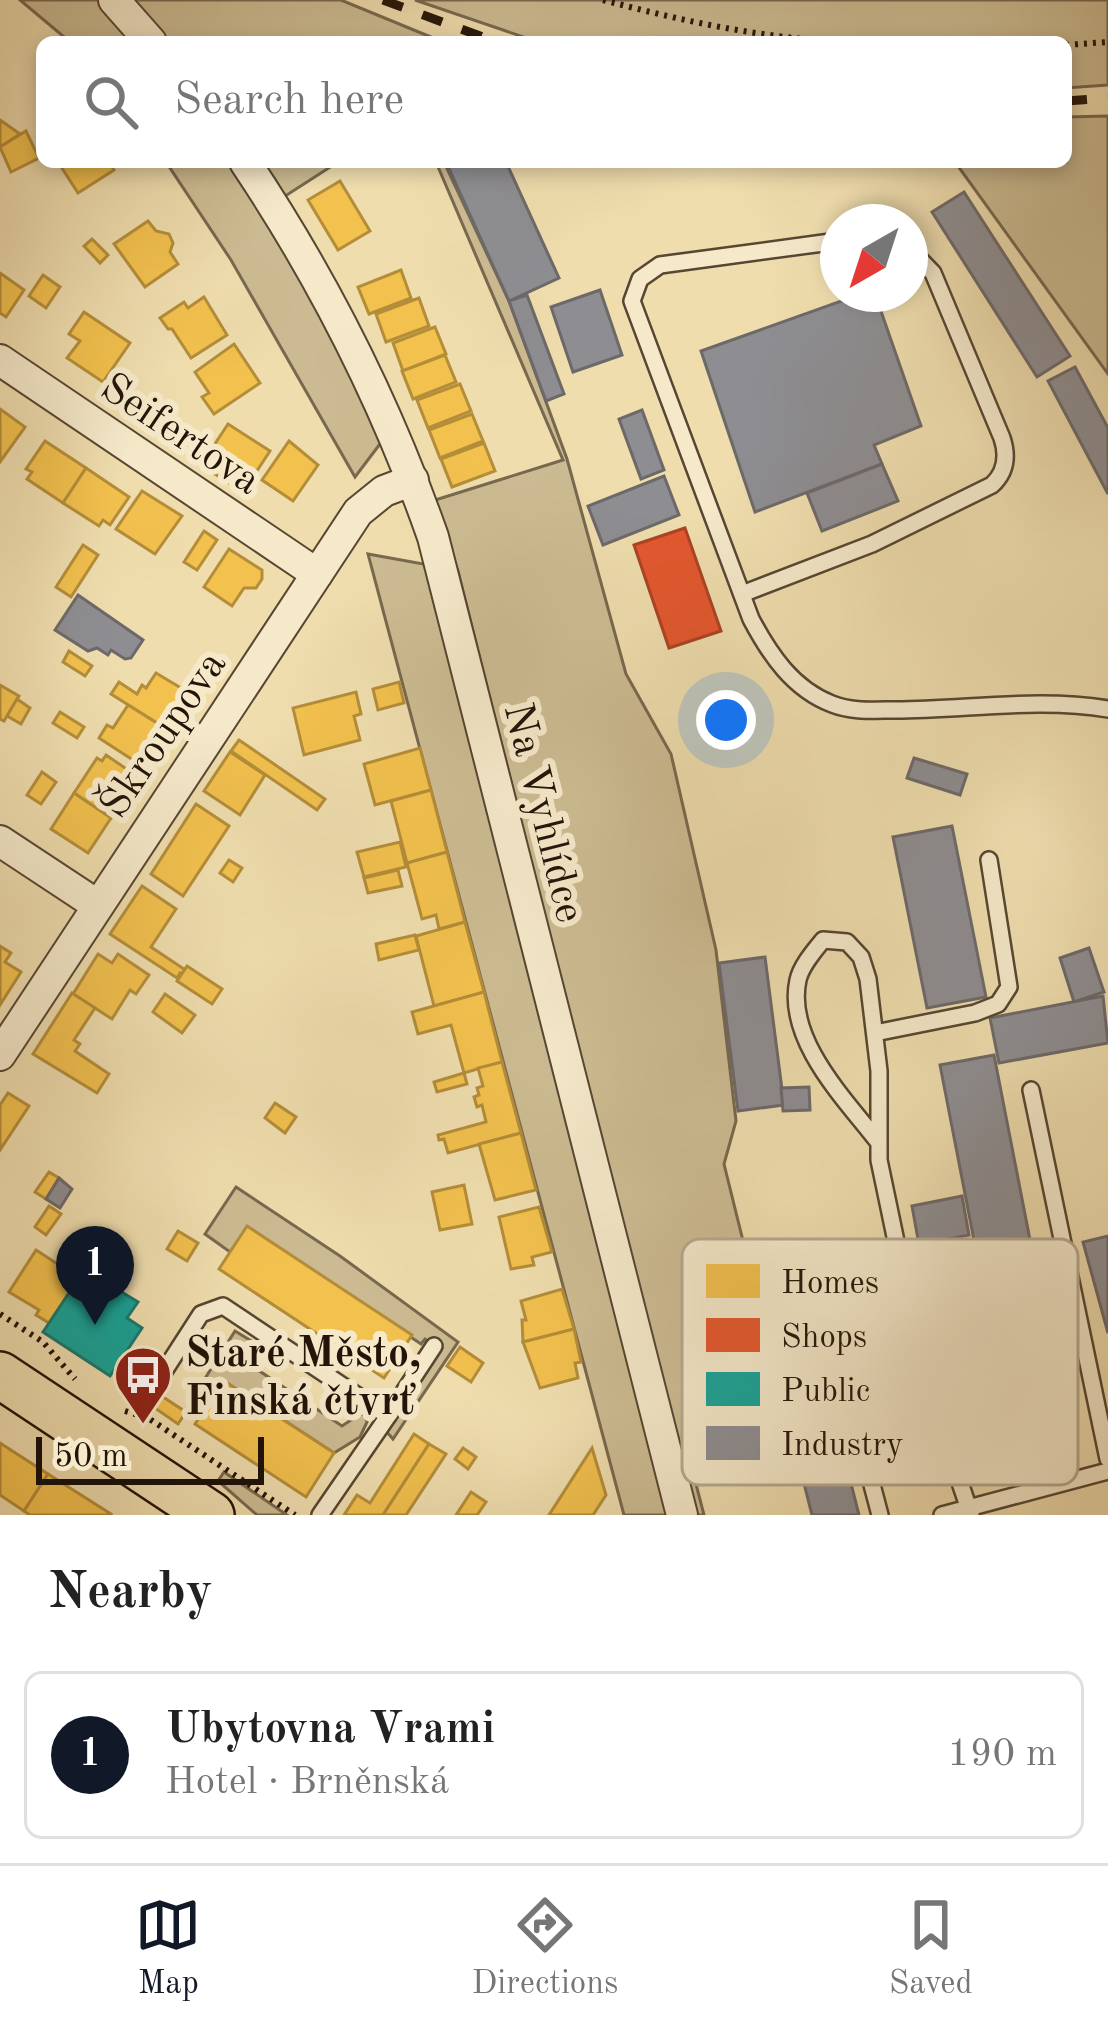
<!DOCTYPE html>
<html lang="en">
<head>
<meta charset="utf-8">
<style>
  :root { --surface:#fff; --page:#f6f6f6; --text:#222; --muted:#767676; --line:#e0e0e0; --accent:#111827 }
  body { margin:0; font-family:"Old Standard TT",serif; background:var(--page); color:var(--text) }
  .compass { position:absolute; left:820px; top:204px; width:108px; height:108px; border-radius:50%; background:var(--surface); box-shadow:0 6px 18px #0003; rotate:219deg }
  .scale { position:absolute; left:36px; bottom:30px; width:228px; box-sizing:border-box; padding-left:12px; border:6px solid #231409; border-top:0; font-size:33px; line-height:42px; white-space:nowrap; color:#231409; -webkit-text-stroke:9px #f5e9ca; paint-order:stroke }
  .you { position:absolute; left:726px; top:720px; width:42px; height:42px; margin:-30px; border:9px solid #fff; border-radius:50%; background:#1a73e8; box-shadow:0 0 0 18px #1a73e833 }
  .badge { display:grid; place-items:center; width:78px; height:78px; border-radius:50%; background:var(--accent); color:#fff; font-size:39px; font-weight:700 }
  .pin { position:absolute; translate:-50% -99px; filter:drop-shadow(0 3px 6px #0008) }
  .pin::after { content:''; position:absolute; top:63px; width:42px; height:36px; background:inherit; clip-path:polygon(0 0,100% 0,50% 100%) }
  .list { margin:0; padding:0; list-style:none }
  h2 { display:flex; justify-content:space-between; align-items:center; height:156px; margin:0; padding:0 48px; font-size:51px }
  h2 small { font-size:39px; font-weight:400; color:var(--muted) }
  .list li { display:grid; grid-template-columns:78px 1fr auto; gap:36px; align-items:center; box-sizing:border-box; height:168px; margin:0 24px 24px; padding:0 24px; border:3px solid var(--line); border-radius:18px }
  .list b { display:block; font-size:45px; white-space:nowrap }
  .list p { margin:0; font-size:39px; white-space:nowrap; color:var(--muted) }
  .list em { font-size:39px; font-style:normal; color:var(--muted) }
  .icon { flex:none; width:66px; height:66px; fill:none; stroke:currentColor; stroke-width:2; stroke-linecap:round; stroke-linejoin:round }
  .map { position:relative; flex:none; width:1108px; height:1515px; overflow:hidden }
  .search { position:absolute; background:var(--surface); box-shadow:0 6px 18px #0003; left:36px; right:36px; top:36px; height:132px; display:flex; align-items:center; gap:30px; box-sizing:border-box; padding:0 42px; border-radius:18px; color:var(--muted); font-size:45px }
  .sheet { height:348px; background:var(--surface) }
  nav { display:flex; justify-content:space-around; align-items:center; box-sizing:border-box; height:168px; border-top:3px solid var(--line); background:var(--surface); font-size:33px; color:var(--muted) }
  nav a { display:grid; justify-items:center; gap:6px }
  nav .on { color:var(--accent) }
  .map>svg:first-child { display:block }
</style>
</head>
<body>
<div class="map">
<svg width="1108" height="1515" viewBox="0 0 1108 1515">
  <rect width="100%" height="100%" fill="#efddae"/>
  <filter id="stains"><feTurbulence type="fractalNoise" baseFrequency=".00167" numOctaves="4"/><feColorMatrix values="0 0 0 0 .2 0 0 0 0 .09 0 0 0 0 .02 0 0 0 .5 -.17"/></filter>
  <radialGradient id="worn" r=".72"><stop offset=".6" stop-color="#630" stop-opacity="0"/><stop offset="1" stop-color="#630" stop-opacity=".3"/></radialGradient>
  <!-- green -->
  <g fill="#ccbb92" stroke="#78684e" stroke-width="3">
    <path d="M20 0H118L153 42H70Z"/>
    <path d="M121 0H341L443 42H161Z"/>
    <path d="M415 0H1108V85L1066 88V42H538Z"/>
    <path d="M1108 116V374L955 162H1066V117Z"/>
    <path d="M166 162H232L273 223 386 436 355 477 231 260Z"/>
    <path d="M254 162H338L279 200Z"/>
    <path d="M436 162H444L509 301 567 459 626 674 671 754 716 950 736 1121 724 1164 791 1435 690 1461 704 1515H695L458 571 432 501 563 460Z"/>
    <path d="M368 554 429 565 677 1515H624Z"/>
    <path d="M236 1187 340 1256 458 1342 393 1439 386 1431 439 1350 425 1339 421 1344 248 1227 230 1252 205 1234Z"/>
    <path d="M235 1331 253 1342 237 1356 342 1426 360 1414 365 1415 367 1422 360 1437 334 1453 224 1381 198 1419 185 1410Z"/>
    <path d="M224 1472 287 1515H257L218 1481Z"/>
  </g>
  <!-- homes -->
  <g fill="#f2c14e" stroke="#b48d39" stroke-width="3">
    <path d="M0 120 20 134 0 147Z"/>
    <path d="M26 131 39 158 11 172 0 147Z"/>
    <path d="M58 162H109L114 170 78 193Z"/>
    <path d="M340 181 370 231 338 250 308 200Z"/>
    <path d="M148 221 156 231 169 234 173 243 170 252 178 264 145 287 114 244Z"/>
    <path d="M92 239 108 255 100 263 84 246Z"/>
    <path d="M401 270 411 298 369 314 358 287Z"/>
    <path d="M0 273 24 290 6 317 0 313Z"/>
    <path d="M43 275 60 287 46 308 29 296Z"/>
    <path d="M204 297 227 335 191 358 172 329H168L160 318 184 302 188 308Z"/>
    <path d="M419 298 429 326 386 342 376 314Z"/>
    <path d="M84 312 130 343 103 382 67 358 80 341 69 334Z"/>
    <path d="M435 327 446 354 403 371 393 343Z"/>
    <path d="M234 344 260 383 214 414 202 397 209 393 195 372Z"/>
    <path d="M445 355 456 382 413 399 402 371Z"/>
    <path d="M460 384 471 411 428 428 417 400Z"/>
    <path d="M0 409 25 427 0 462Z"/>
    <path d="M472 414 483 441 440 458 429 430Z"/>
    <path d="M228 424 270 451 243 492 201 465Z"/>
    <path d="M45 441 86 468 63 503 27 479 32 472 26 469Z"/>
    <path d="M289 441 318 465 293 501 262 480Z"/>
    <path d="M484 443 495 471 452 487 441 459Z"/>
    <path d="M86 468 129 497 110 525 103 520 99 526 63 503Z"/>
    <path d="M142 491 182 516 155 554 116 529Z"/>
    <path d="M204 531 217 540 197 570 184 562Z"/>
    <path d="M83 545 98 555 71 597 56 587Z"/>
    <path d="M229 549 262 570V579L256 588H244L232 606 204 587Z"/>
    <path d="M69 651 92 666 85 676 63 662Z"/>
    <path d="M156 673 191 694 168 730 111 694 119 682 137 694 142 685 146 688Z"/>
    <path d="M399 682 404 703 378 710 373 689Z"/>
    <path d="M0 685 19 696 4 721 0 719Z"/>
    <path d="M356 692 361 714 354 716 360 740 304 755 293 708Z"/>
    <path d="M17 699 30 708 21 724 7 716Z"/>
    <path d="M128 705 168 730 146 763 138 758 136 762 99 738 107 725 113 728Z"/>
    <path d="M60 712 84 727 77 738 53 723Z"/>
    <path d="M239 740 325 799 317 810 231 751Z"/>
    <path d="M420 748 431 790 375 805 364 764Z"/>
    <path d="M230 752 265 775 240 815 204 791Z"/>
    <path d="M106 755 128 770 125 776 134 783 111 818 74 793 97 758 102 761Z"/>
    <path d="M42 772 56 782 41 804 27 795Z"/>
    <path d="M431 790 447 852 407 863 391 801Z"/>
    <path d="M74 793 111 818 88 853 51 829Z"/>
    <path d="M196 804 229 826 183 896 151 874Z"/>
    <path d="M400 842 406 867 364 877 357 852Z"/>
    <path d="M447 852 465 922 439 929 436 915 422 919 407 863Z"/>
    <path d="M229 860 242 868 233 882 220 873Z"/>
    <path d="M398 870 402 886 368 893 364 878Z"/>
    <path d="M142 886 176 909 151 947 187 971 184 975 180 973 177 978 110 934Z"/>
    <path d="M465 922 484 992 434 1006 416 936Z"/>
    <path d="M415 935 419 950 379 960 376 944Z"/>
    <path d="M0 946 11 953 5 962 21 972 0 1005Z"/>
    <path d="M98 954 112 963 118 954 149 975 136 994 130 990 112 1019 73 994Z"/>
    <path d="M187 966 222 989 212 1004 177 981Z"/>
    <path d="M484 992 502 1062 464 1073 451 1025 418 1034 412 1012Z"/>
    <path d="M72 993 95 1008 74 1040 80 1044 75 1051 109 1074 97 1093 33 1054Z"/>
    <path d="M165 994 195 1015 182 1033 153 1012Z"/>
    <path d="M502 1062 521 1133 448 1153 444 1139 439 1140 438 1135 486 1122 482 1105 477 1107 474 1097 479 1095 477 1088 483 1086 478 1068Z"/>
    <path d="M464 1073 467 1084 437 1092 434 1082Z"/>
    <path d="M8 1093 29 1106 0 1150V1105Z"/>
    <path d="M275 1103 296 1117 285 1133 265 1118Z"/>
    <path d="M521 1133 536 1190 495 1200 479 1144Z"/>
    <path d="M49 1172 59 1178 46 1199 35 1192Z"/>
    <path d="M464 1185 472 1224 440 1230 432 1192Z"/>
    <path d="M49 1206 61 1214 46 1235 35 1227Z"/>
    <path d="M539 1207 552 1252 532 1257 534 1265 511 1269 499 1217Z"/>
    <path d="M247 1226 412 1335 384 1378 219 1269Z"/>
    <path d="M178 1231 198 1243 187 1261 167 1249Z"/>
    <path d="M36 1250 79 1278 49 1323 36 1315 39 1310 9 1292Z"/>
    <path d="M562 1289 574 1329 523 1342 522 1320H526L521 1301Z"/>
    <path d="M574 1329 581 1362 575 1363 578 1378 540 1388 523 1342Z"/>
    <path d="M460 1347 483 1363 471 1382 447 1366Z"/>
    <path d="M224 1381 334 1453 306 1497 195 1424Z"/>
    <path d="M160 1395 186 1412 178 1424 152 1406Z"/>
    <path d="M414 1434 429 1444 383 1515H344L357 1495 370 1503Z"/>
    <path d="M0 1443 48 1474 24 1511 0 1495Z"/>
    <path d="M429 1444 446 1454 406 1515H383Z"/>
    <path d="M463 1448 476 1457 468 1469 455 1459Z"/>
    <path d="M592 1448 606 1495 593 1515H549Z"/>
    <path d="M48 1474 111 1514 110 1515H30L24 1511Z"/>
    <path d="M471 1492 486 1502 477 1515H456Z"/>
  </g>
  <!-- shops -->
  <path fill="#e4572e" stroke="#aa4323" stroke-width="3" d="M685 528 721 631 669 648 634 545Z"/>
  <!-- public -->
  <path fill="#17a398" stroke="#1b786d" stroke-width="3" d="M75 1284 104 1304 115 1288 138 1302 127 1318 142 1328 110 1376 43 1332Z"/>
  <!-- industry -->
  <g fill="#8d8d92" stroke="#6d6969" stroke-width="3">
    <path d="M452 162H506L559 278 509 301 447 164Z"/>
    <path d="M964 192 1070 356 1037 377 932 212Z"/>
    <path d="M600 290 622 355 573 372 551 307Z"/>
    <path d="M861 294H875L921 426 874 445 882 464 755 512 701 351Z"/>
    <path d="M527 295 564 394 546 401 509 301Z"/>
    <path d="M1075 367 1108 428V494L1048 381Z"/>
    <path d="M642 410 664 470 641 479 619 419Z"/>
    <path d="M882 464 898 501 822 531 807 493Z"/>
    <path d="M664 476 679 515 603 545 588 506Z"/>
    <path d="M78 595 143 640 131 658 125 659 111 650 108 655 97 648 88 651 55 630Z"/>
    <path d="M914 758 967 774 960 795 907 778Z"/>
    <path d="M952 826 986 997 927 1008 893 837Z"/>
    <path d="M1089 948 1104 992 1074 1002 1060 958Z"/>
    <path d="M765 957 784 1105 738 1111 719 963Z"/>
    <path d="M1103 996 1108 1043 999 1063 990 1018Z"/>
    <path d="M994 1055 1046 1322 992 1333 940 1065Z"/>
    <path d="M809 1087 810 1110 783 1111 781 1088Z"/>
    <path d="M59 1178 72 1189 60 1208 46 1199Z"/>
    <path d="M962 1196 969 1235 919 1245 912 1206Z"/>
    <path d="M1108 1236V1333L1083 1242Z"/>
    <path d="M799 1278 859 1515H812L755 1290Z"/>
  </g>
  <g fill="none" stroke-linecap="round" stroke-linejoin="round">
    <!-- service casing -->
    <g stroke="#564632" stroke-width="20">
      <g id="service">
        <path d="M838 241 660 265 640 279 632 301 751 619C770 655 793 689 832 704 852 712 874 710 896 710 965 710 1039 697 1108 709"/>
        <path d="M742 594 872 544 992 485C1006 472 1008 456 1002 438L933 273 910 249"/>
        <path d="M875 1033 975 1013 998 1004 1009 987 989 860"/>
        <path d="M1031 1090 1108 1459"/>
        <path d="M879 1143C846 1100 785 1040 798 980 801 966 814 951 823 940L847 942 861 957 868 979 879 1071V1160L925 1380 971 1515"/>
        <path d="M150 1393 201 1314 223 1306 388 1416 320 1515"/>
        <path d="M388 1416 434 1346"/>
        <path d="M880 1515 827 1315 907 1296"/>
        <path d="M942 1515 1108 1471"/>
      </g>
    </g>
    <!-- minor casing -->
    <g stroke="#564632" stroke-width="34">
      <g id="minor">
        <path d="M114 0 151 42"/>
        <path d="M245 162C324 280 386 403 433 537L682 1515"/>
        <path d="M0 360 317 574"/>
        <path d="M0 841 97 905"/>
        <path d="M0 1055 358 512 384 491 413 480"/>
      </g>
    </g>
    <!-- primary casing -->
    <g stroke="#231409" stroke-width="50">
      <path id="primary" d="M0 1375 211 1515"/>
    </g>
    <!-- path -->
    <g stroke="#231409" stroke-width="6" stroke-dasharray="3 6" stroke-linecap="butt">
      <path d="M603 0C682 21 766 39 848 42"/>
      <path d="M1066 45 1108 42"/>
      <path d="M0 1314 43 1342 75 1379"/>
      <path d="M125 1411 148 1418 295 1515"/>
    </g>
    <!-- service -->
    <use href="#service" stroke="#f5e9ca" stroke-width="15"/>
    <!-- minor -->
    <use href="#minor" stroke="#f5e9ca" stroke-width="30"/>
    <!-- primary -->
    <use href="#primary" stroke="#efddae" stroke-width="45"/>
    <!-- rail -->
    <g stroke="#231409" stroke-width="9" stroke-dasharray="21 21" stroke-linecap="butt">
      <path d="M383 0 496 42"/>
      <path d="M1066 101 1108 98"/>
    </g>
  </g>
  <!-- icons -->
  <defs>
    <g id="bus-pin" transform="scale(3)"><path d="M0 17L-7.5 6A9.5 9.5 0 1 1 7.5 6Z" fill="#8f2418" stroke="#f5e9ca"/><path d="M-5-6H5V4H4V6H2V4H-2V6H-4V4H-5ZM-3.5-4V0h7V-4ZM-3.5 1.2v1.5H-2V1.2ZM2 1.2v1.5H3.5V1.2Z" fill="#fff"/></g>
  </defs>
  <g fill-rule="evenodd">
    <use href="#bus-pin" x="143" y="1375"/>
  </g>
  <g text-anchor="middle" stroke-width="12" stroke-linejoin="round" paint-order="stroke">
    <!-- street labels -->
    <g font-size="42" fill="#231409" stroke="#f5e9ca">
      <text transform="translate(182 432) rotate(34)" y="15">Seifertova</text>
      <text transform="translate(161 733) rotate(-56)" y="15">Škroupova</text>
      <text transform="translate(546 812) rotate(76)" y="15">Na Vyhlídce</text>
    </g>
    <!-- poi labels -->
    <g font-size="42" font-weight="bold" fill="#231409" stroke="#f5e9ca" text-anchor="start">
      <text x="185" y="1366">Staré Město,<tspan x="185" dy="48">Finská čtvrť</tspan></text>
    </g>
  </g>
  <!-- legend -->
  <rect x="682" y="1239" width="396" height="246" rx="18" fill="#f5e9ca" stroke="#b6a990" stroke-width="3"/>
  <rect x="706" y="1264" width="54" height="34" fill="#f2c14e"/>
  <rect x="706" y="1318" width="54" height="34" fill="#e4572e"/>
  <rect x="706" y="1372" width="54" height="34" fill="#17a398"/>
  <rect x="706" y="1426" width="54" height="34" fill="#8d8d92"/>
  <g font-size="33" fill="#231409">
    <text x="781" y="1293">Homes</text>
    <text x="781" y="1347">Shops</text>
    <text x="781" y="1401">Public</text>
    <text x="781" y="1455">Industry</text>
  </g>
  <rect width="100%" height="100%" filter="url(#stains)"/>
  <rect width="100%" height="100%" fill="url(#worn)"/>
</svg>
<svg class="compass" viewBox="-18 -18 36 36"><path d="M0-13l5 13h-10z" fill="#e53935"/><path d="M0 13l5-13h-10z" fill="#767676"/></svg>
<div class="scale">50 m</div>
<div class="you"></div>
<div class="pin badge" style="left:95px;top:1325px">1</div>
<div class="search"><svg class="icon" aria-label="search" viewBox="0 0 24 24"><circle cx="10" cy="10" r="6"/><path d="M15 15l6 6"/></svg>Search here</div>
</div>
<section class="sheet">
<h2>Nearby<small></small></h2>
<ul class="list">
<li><span class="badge">1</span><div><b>Ubytovna Vrami</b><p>Hotel · Brněnská</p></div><em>190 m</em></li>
</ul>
</section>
<nav>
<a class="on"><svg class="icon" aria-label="map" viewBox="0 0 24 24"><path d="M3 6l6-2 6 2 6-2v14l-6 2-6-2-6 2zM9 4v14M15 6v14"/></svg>Map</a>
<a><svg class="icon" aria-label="directions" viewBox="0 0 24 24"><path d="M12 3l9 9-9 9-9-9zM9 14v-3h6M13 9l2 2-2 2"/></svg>Directions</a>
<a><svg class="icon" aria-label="saved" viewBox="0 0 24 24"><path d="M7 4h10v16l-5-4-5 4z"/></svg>Saved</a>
</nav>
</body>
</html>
